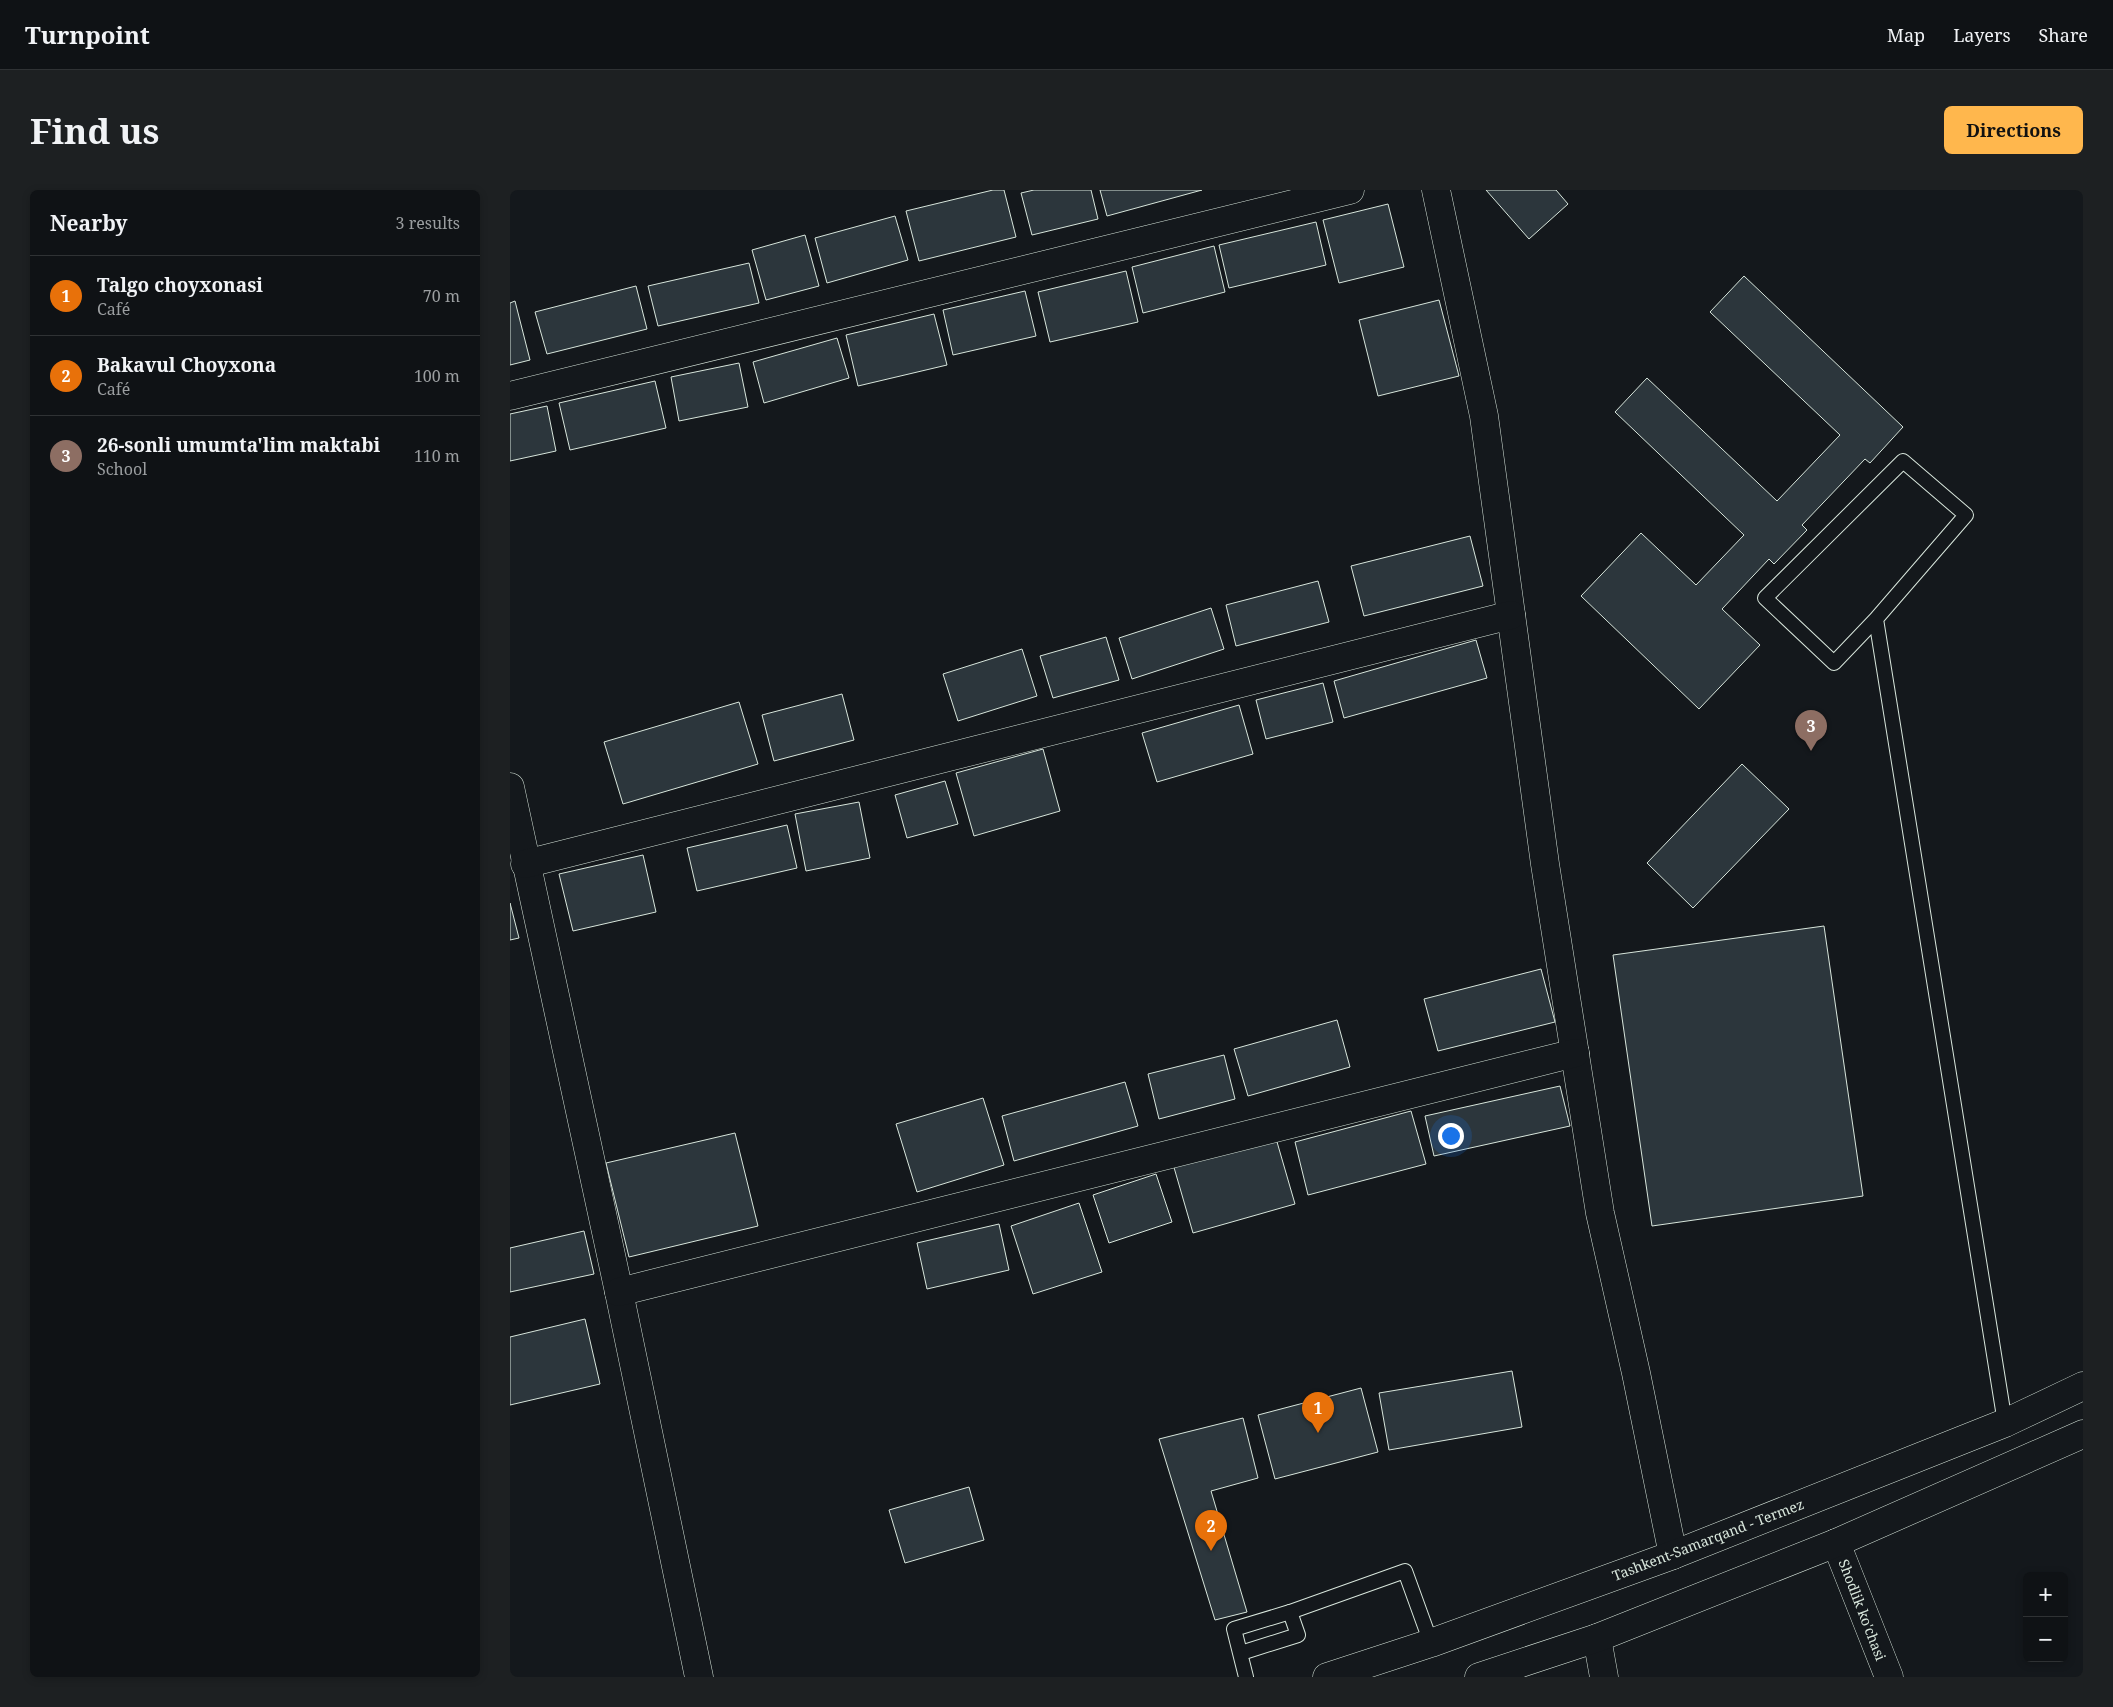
<!DOCTYPE html>
<html lang="en">
<head>
<meta charset="utf-8">
<style>
  :root { --surface:#0f1215; --page:#1d2022; --text:#f1f3f6; --muted:#9b9ea0; --line:#2f3234; --accent:#ffb74d }
  body { margin:0; font-family:"Noto Serif",serif; background:var(--page); color:var(--text) }
  .controls { position:absolute; right:15px; bottom:15px; display:grid; overflow:hidden; border-radius:8px; box-shadow:0 2px 8px #0003 }
  .controls button { width:45px; height:45px; display:grid; place-items:center; padding:0; border:0; border-bottom:1px solid var(--line); background:var(--surface); color:var(--text); font:25px sans-serif }
  .you { position:absolute; left:940px; top:945px; width:18px; height:18px; margin:-12px; border:4px solid #fff; border-radius:50%; background:#1a73e8; box-shadow:0 0 0 8px #1a73e833 }
  .badge { display:grid; place-items:center; width:32px; height:32px; border-radius:50%; background:var(--accent); color:#fff; font-size:16px; font-weight:700 }
  .pin { position:absolute; translate:-50% -41px; filter:drop-shadow(0 1px 2px #0008) }
  .pin::after { content:''; position:absolute; top:26px; width:18px; height:15px; background:inherit; clip-path:polygon(0 0,100% 0,50% 100%) }
  .list { margin:0; padding:0; list-style:none }
  h2 { display:flex; justify-content:space-between; align-items:center; height:65px; margin:0; padding:0 20px; font-size:21px }
  h2 small { font-size:16px; font-weight:400; color:var(--muted) }
  .list li { display:grid; grid-template-columns:32px 1fr auto; gap:15px; align-items:center; box-sizing:border-box; height:80px; padding:0 20px; border-top:1px solid var(--line) }
  .list b { display:block; font-size:19px; white-space:nowrap }
  .list p { margin:0; font-size:16px; white-space:nowrap; color:var(--muted) }
  .list em { font-size:16px; font-style:normal; color:var(--muted) }
  .map { position:relative; flex:none; width:1573px; height:1487px; overflow:hidden; border-radius:8px }
  header { display:flex; align-items:center; gap:30px; box-sizing:border-box; height:70px; padding:0 25px; background:var(--surface); border-bottom:1px solid var(--line) }
  header strong { font-size:24px }
  nav { display:flex; gap:28px; margin-inline-start:auto; font-size:18px }
  .intro { display:flex; align-items:center; justify-content:space-between; box-sizing:border-box; height:120px; padding:0 30px }
  h1 { margin:0; font-size:35px }
  .button { padding:12px 22px; border-radius:8px; background:var(--accent); color:#111; font-size:18px; font-weight:700 }
  main { display:flex; gap:30px; padding:0 30px }
  aside { flex:1; background:var(--surface); border-radius:8px; box-shadow:0 2px 8px #0003 }
  .map>svg:first-child { display:block }
</style>
</head>
<body>
<header>
<strong>Turnpoint</strong>
<nav><a>Map</a><a>Layers</a><a>Share</a></nav>
</header>
<div class="intro"><h1>Find us</h1><a class="button">Directions</a></div>
<main>
<aside>
<h2>Nearby<small>3 results</small></h2>
<ul class="list">
<li><span class="badge" style="background:#e8710a">1</span><div><b>Talgo choyxonasi</b><p>Café</p></div><em>70 m</em></li>
<li><span class="badge" style="background:#e8710a">2</span><div><b>Bakavul Choyxona</b><p>Café</p></div><em>100 m</em></li>
<li><span class="badge" style="background:#8d6e63">3</span><div><b>26-sonli umumta'lim maktabi</b><p>School</p></div><em>110 m</em></li>
</ul>
</aside>
<div class="map">
<svg width="1573" height="1487" viewBox="0 0 1573 1487">
  <rect width="100%" height="100%" fill="#14181c"/>
  <!-- building -->
  <g fill="#2c363c" stroke="#d8e6dc">
    <path d="M483 0H494L506 47 409 71 396 21Z"/>
    <path d="M524 0H581L588 29 522 45 511 3Z"/>
    <path d="M590 0H692L597 26Z"/>
    <path d="M976 0H1046L1058 14 1019 49Z"/>
    <path d="M878 14 894 77 829 93 813 30Z"/>
    <path d="M385 26 398 70 317 93 305 48Z"/>
    <path d="M806 32 816 75 719 98 709 55Z"/>
    <path d="M295 45 309 96 256 110 242 60Z"/>
    <path d="M704 56 715 102 633 123 622 77Z"/>
    <path d="M239 73 249 113 148 136 138 96Z"/>
    <path d="M616 81 628 132 540 152 528 102Z"/>
    <path d="M1234 86 1393 237 1360 273 1355 269 1292 335 1297 340 1264 374 1259 369 1212 419 1250 455 1189 519 1071 406 1131 343 1186 395 1234 345 1105 222 1137 188 1267 311 1330 245 1200 122Z"/>
    <path d="M126 96 137 139 37 164 25 122Z"/>
    <path d="M515 101 526 146 443 165 433 120Z"/>
    <path d="M929 110 949 186 868 206 849 130Z"/>
    <path d="M5 111 20 170 0 175V113Z"/>
    <path d="M424 124 437 175 348 196 336 145Z"/>
    <path d="M327 148 339 188 254 213 243 172Z"/>
    <path d="M229 173 238 217 169 231 161 187Z"/>
    <path d="M145 191 156 238 60 260 49 213Z"/>
    <path d="M37 216 46 261 0 271V224Z"/>
    <path d="M960 346 973 396 854 426 841 376Z"/>
    <path d="M808 391 819 432 726 456 716 415Z"/>
    <path d="M701 418 714 459 622 489 609 448Z"/>
    <path d="M596 447 609 490 543 508 530 466Z"/>
    <path d="M966 450 977 488 834 528 824 491Z"/>
    <path d="M512 459 527 506 448 531 433 484Z"/>
    <path d="M813 493 823 532 756 549 746 510Z"/>
    <path d="M332 504 344 550 264 571 252 525Z"/>
    <path d="M229 512 248 574 113 614 94 552Z"/>
    <path d="M729 515 743 564 647 592 632 543Z"/>
    <path d="M533 559 550 621 464 646 446 583Z"/>
    <path d="M1232 574 1279 619 1183 718 1137 673Z"/>
    <path d="M435 591 448 634 397 648 385 605Z"/>
    <path d="M349 612 360 668 296 681 285 624Z"/>
    <path d="M277 635 287 678 187 701 177 658Z"/>
    <path d="M133 665 146 722 63 741 49 684Z"/>
    <path d="M0 713 9 748 0 750Z"/>
    <path d="M1314 736 1353 1006 1142 1036 1103 765Z"/>
    <path d="M1031 779 1045 832 928 861 914 809Z"/>
    <path d="M827 830 840 877 738 906 724 859Z"/>
    <path d="M714 865 725 909 649 929 638 884Z"/>
    <path d="M615 892 628 936 504 971 492 926Z"/>
    <path d="M1050 896 1060 936 924 966 915 926Z"/>
    <path d="M473 908 494 975 407 1002 386 934Z"/>
    <path d="M901 921 916 974 798 1005 785 952Z"/>
    <path d="M225 943 248 1036 119 1067 96 973Z"/>
    <path d="M765 945 785 1014 683 1043 663 974Z"/>
    <path d="M646 984 662 1032 599 1053 583 1005Z"/>
    <path d="M569 1013 592 1082 523 1104 501 1036Z"/>
    <path d="M489 1034 499 1080 417 1099 407 1053Z"/>
    <path d="M74 1041 84 1084 0 1102V1058Z"/>
    <path d="M75 1129 90 1194 0 1215V1147Z"/>
    <path d="M1002 1181 1012 1237 879 1260 869 1203Z"/>
    <path d="M851 1198 868 1262 765 1289 748 1225Z"/>
    <path d="M733 1228 748 1288 701 1301 737 1422 705 1430 649 1249Z"/>
    <path d="M459 1297 474 1350 395 1373 379 1320Z"/>
  </g>
  <g fill="none" stroke-linecap="round" stroke-linejoin="round">
    <!-- service casing -->
    <g stroke="#d8e6dc" stroke-width="16">
      <g id="service">
        <path d="M1366 429 1324 473 1255 408 1393 271 1456 325 1366 429 1495 1233"/>
        <path d="M780 1422 895 1381 921 1453"/>
        <path d="M731 1463 788 1445 780 1422 724 1439 736 1487"/>
      </g>
    </g>
    <!-- minor casing -->
    <g stroke="#d8e6dc" stroke-width="29">
      <g id="minor">
        <path d="M926 0 974 226 1035 674 1090 1023 1126 1183 1163 1365"/>
        <path d="M0 206 840 0"/>
        <path d="M0 597 109 1102 189 1487"/>
        <path d="M15 674 1001 425"/>
        <path d="M109 1102 1065 863"/>
        <path d="M1326 1353 1379 1487"/>
        <path d="M1087 1448 1094 1487"/>
      </g>
    </g>
    <!-- trunk casing -->
    <g stroke="#d8e6dc" stroke-width="29">
      <g id="trunk">
        <path d="M817 1487 921 1453 1163 1365 1495 1233 1573 1196"/>
        <path d="M969 1487 1087 1448 1326 1353 1573 1244"/>
      </g>
    </g>
    <!-- service -->
    <use href="#service" stroke="#14181c" stroke-width="14"/>
    <!-- minor -->
    <use href="#minor" stroke="#14181c" stroke-width="28"/>
    <!-- trunk -->
    <use href="#trunk" stroke="#14181c" stroke-width="28"/>
  </g>
  <g text-anchor="middle" stroke-width="4" stroke-linejoin="round" paint-order="stroke">
    <!-- street labels -->
    <g font-size="14" fill="#d8e6dc" stroke="#14181c">
      <text transform="translate(1198 1350) rotate(-21)" y="5">Tashkent-Samarqand - Termez</text>
      <text transform="translate(1352 1420) rotate(69)" y="5">Shodlik ko'chasi</text>
    </g>
  </g>
</svg>
<div class="controls">
<button>+</button>
<button>−</button>
</div>
<div class="you"></div>
<div class="pin badge" style="left:808px;top:1243px;background:#e8710a">1</div>
<div class="pin badge" style="left:701px;top:1361px;background:#e8710a">2</div>
<div class="pin badge" style="left:1301px;top:561px;background:#8d6e63">3</div>
</div>
</main>
</body>
</html>
